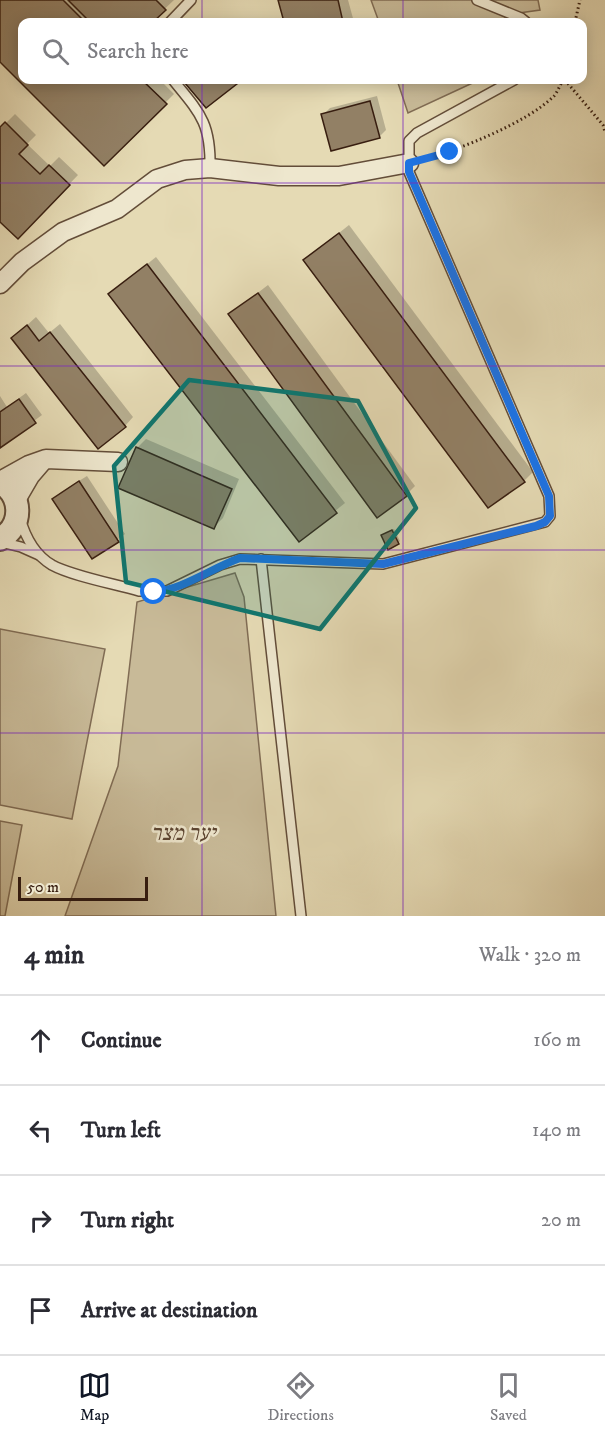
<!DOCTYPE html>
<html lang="en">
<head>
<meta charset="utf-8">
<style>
  :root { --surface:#fff; --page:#f7f7f7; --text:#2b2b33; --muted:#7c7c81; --line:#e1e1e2; --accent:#111827 }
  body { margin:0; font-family:"IM FELL DW Pica","Frank Ruhl Libre",serif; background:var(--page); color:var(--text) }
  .scale { position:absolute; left:18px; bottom:15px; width:130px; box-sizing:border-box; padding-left:6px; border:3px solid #381e10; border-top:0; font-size:16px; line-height:21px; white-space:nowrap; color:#381e10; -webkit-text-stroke:4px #eee7ce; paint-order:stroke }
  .stop { position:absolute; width:18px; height:18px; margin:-14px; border:4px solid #1a73e8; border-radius:50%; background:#fff }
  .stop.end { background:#1a73e8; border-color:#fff; box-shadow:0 2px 6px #0008 }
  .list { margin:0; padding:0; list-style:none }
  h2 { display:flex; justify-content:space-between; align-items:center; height:78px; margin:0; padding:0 24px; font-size:26px }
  h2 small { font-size:20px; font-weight:400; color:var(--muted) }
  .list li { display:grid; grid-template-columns:39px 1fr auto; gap:18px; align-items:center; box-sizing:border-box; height:90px; padding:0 24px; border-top:2px solid var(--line) }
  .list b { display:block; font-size:22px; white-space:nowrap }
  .list em { font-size:20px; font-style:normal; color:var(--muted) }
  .icon { flex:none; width:33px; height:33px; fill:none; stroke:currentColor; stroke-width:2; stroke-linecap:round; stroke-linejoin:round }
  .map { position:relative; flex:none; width:605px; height:916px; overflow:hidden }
  .search { position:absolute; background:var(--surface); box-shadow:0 3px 15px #0003; left:18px; right:18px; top:18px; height:66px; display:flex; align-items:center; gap:15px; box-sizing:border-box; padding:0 21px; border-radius:12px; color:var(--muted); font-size:22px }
  .sheet { height:438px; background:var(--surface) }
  nav { display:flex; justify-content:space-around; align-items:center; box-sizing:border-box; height:84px; border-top:2px solid var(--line); background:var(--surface); font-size:16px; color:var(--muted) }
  nav a { display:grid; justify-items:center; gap:3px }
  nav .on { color:var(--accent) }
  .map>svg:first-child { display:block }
</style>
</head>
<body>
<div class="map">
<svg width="605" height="916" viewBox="0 0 605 916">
  <rect width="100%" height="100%" fill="#e5dab4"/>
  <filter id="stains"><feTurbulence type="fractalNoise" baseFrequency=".00333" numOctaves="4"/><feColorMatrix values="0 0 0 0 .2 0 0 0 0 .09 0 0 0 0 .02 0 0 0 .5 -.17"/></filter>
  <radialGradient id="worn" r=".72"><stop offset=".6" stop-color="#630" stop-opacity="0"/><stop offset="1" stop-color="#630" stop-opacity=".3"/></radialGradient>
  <!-- green -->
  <g fill="#c8ba98" stroke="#806c54" stroke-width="1.5">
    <path d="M371 0H538L540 10 505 15V22H379Z"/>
    <path d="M397 80H479L408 113Z"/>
    <path d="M235 573 244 597 276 916H65L118 766 137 602Z"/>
    <path d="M0 629 105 649 72 819 0 805Z"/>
    <path d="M0 821 22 825 5 916H0Z"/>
  </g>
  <!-- shadow -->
  <g fill="#0003">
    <path d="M0 0H174L151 22H22V80H160L174 94 104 164 0 60Z"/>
    <path d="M280 0H348L354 22H286Z"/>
    <path d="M189 80H240L206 106 186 82Z"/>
    <path d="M300 80H317L301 84Z"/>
    <path d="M377 96 386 130 379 137 323 115 330 108Z"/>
    <path d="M15 114 36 135 27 144 50 166 59 157 78 175 18 237 0 220V129Z"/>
    <path d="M349 225 533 472 524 481 305 260Z"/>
    <path d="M156 257 345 503 299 540 110 294Z"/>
    <path d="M268 285 415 486 406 495 230 314Z"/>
    <path d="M36 317 49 333 60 324 133 417 125 426 13 338Z"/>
    <path d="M26 393 42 415 0 446V396L7 407Z"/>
    <path d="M146 439 239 479 223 518 214 527 137 448Z"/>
    <path d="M87 476 125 534 93 557 54 499 61 492Z"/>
    <path d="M394 529 400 541 398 543 385 534Z"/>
  </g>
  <!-- building -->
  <g fill="#928065" stroke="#381e10" stroke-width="1.5">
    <path d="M0 0H63L85 22H22V80H142L167 104 104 166 0 62Z"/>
    <path d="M68 0H156L166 10 153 22H90Z"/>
    <path d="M278 0H338L343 22H284Z"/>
    <path d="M187 80H242L206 108 184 82Z"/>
    <path d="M370 101 380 138 331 151 321 114Z"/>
    <path d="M5 122 28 145 19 154 40 174 49 165 70 185 18 239 0 222V127Z"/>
    <path d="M339 233 525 482 488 508 303 260Z"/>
    <path d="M147 264 337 513 299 542 108 294Z"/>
    <path d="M258 293 407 496 377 518 228 314Z"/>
    <path d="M27 325 39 341 50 332 126 427 98 449 11 338Z"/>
    <path d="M19 399 36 423 0 448V412Z"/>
    <path d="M136 447 232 489 214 529 118 488Z"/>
    <path d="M79 481 119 542 92 559 52 499Z"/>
    <path d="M392 530 399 544 388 550 381 535Z"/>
  </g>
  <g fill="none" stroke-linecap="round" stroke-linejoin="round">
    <!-- service casing -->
    <g stroke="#634d39" stroke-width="12">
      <g id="service">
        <path d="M477 0 521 18 526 22"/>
        <path d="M170 22 191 0"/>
        <path d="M173 80C200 113 211 123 210 168"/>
        <path d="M20 518C25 536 35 555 52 565 72 576 115 584 139 591H167L220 565 240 559 383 564 545 522 550 516 549 496 409 172V141L417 133 514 80"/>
        <path d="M1 542 21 547 39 555"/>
        <path d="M261 559 301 916"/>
      </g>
    </g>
    <!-- minor casing -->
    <g stroke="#634d39" stroke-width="21">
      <g id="minor">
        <path d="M0 284 22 262 63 232 117 209 157 179 185 170 210 168 279 176H339L409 163"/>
        <path d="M0 481 29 465 46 459 118 462"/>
        <path d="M16 500 30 476 42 462"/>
      </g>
    </g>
    <!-- tertiary casing -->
    <g stroke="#634d39" stroke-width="26">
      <path id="tertiary" d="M0 482C23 496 23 526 0 539"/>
    </g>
    <!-- path -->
    <g stroke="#381e10" stroke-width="3" stroke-dasharray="1.5 3" stroke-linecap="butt">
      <path d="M575 22 580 0"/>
      <path d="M565 80 603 125 605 132"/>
      <path d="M425 159C461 149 528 122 554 96 558 91 560 85 563 80"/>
    </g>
    <!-- service -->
    <use href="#service" stroke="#eee7ce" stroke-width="9"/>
    <!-- minor -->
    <use href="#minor" stroke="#eee7ce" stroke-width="18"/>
    <!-- tertiary -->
    <use href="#tertiary" stroke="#eee7ce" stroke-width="22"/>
  </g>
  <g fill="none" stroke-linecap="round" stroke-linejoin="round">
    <!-- route -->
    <path stroke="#1a73e8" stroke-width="8" d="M154 592C182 590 212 568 240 558L383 564 536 526 545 522 550 516 549 496 409 172V163L450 152"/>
  </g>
  <!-- marked area -->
  <path fill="#0f766e" fill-opacity="0.2" stroke="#0f766e" stroke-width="4.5" stroke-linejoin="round" d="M189 380 358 401 416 508 320 629 126 582 114 466Z"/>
  <!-- grid -->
  <path fill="none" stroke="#7b2cbf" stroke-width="1.5" stroke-opacity="0.55" d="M202 0V22M403 0V22M202 80V916M403 80V916M0 183H605M0 366H605M0 550H605M0 733H605"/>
  <g text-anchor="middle" stroke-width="5" stroke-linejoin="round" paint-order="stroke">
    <!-- park labels -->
    <g font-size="22" font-style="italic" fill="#5c4532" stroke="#eee7ce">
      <text x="183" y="840">יער מצר</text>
    </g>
  </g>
  <rect width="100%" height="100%" filter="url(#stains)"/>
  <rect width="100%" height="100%" fill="url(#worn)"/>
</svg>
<div class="scale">50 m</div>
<div class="stop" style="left:154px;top:592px"></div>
<div class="stop end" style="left:450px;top:152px"></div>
<div class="search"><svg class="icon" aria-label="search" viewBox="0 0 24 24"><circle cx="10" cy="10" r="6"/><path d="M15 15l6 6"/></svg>Search here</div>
</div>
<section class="sheet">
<h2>4 min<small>Walk · 320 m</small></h2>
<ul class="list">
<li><svg class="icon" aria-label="ahead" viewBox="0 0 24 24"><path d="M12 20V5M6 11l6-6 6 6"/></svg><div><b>Continue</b></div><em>160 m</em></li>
<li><svg class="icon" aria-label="left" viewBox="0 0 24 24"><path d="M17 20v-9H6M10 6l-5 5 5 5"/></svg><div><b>Turn left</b></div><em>140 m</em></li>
<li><svg class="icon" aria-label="right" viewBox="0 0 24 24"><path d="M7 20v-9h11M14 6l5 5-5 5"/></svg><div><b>Turn right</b></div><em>20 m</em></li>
<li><svg class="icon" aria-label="arrive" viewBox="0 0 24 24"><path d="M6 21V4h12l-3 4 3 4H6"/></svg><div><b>Arrive at destination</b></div></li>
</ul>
</section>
<nav>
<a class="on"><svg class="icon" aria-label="map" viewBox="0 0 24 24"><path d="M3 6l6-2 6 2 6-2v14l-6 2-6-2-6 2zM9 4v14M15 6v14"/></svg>Map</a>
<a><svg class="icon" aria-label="directions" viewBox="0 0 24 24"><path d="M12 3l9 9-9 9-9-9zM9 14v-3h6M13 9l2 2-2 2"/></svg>Directions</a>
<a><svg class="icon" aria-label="saved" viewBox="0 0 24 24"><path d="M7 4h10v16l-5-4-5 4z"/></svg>Saved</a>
</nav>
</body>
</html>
